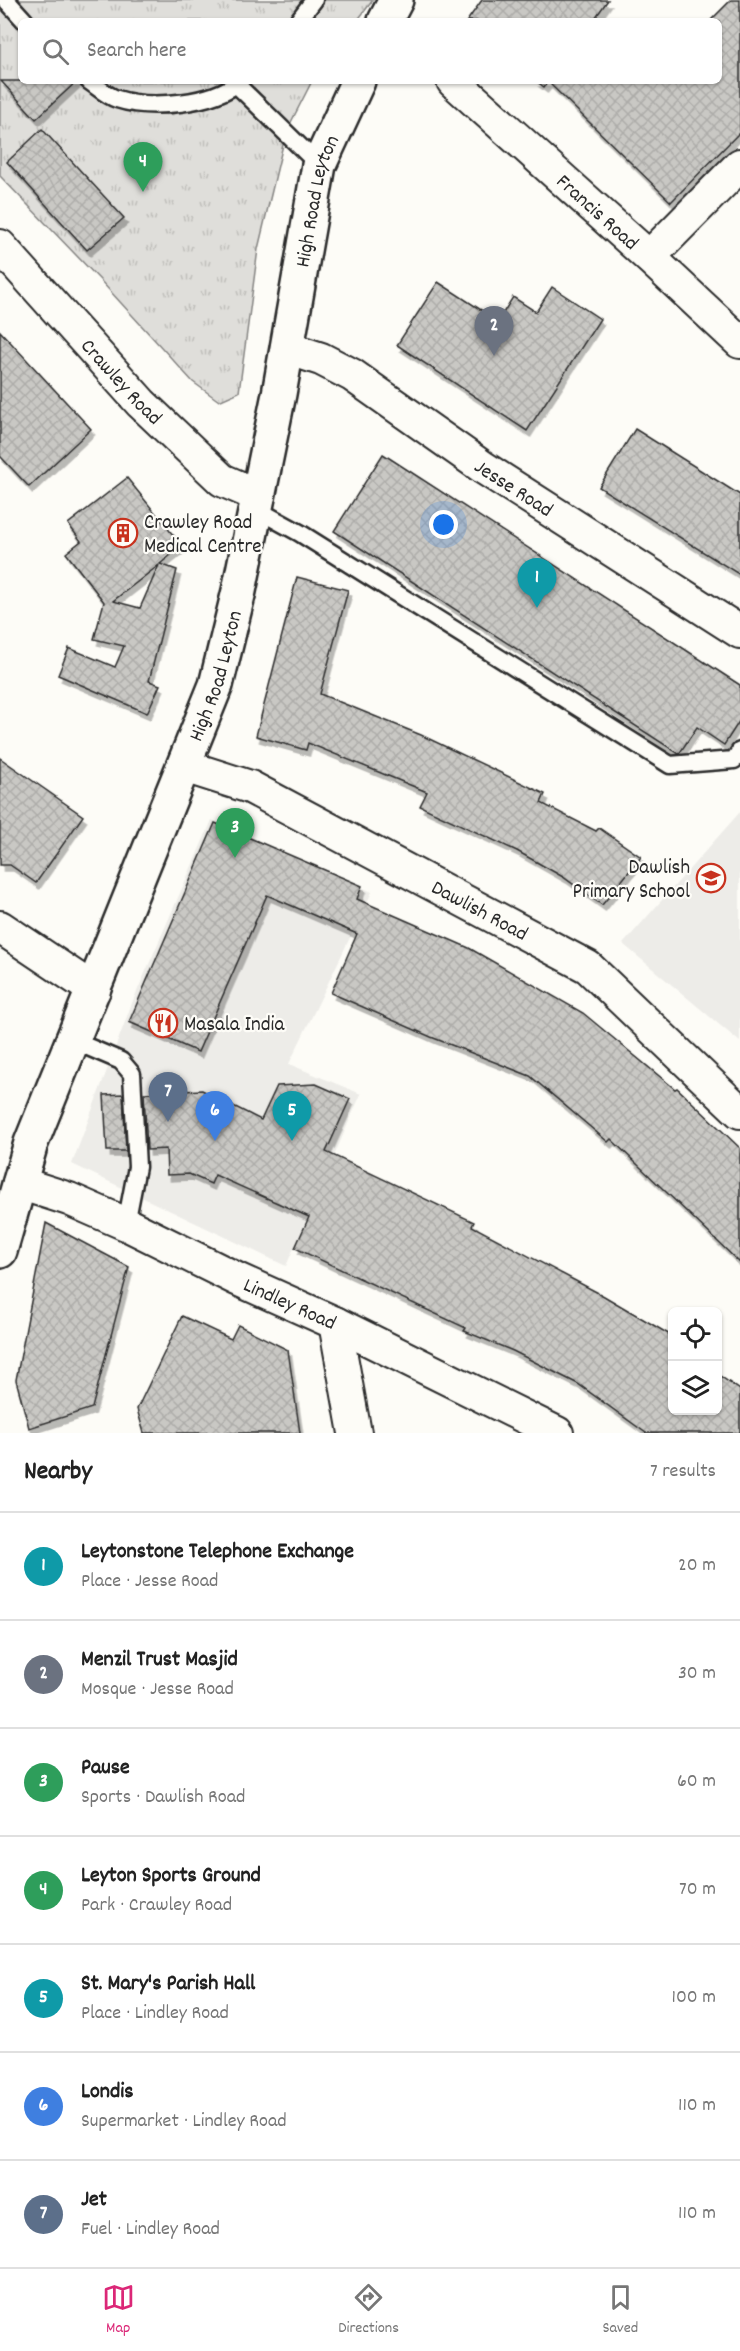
<!DOCTYPE html>
<html lang="en">
<head>
<meta charset="utf-8">
<style>
  :root { --surface:#fff; --page:#f6f6f6; --text:#222; --muted:#767676; --line:#e0e0e0; --accent:#db2777 }
  body { margin:0; font-family:Dekko,sans-serif; background:var(--page); color:var(--text) }
  .controls { position:absolute; right:18px; bottom:18px; display:grid; overflow:hidden; border-radius:9px; box-shadow:0 2px 4px #0004 }
  .controls button { width:54px; height:54px; display:grid; place-items:center; padding:0; border:0; border-bottom:2px solid var(--line); background:var(--surface); color:var(--text); font:30px sans-serif }
  .you { position:absolute; left:444px; top:525px; width:21px; height:21px; margin:-15px; border:4px solid #fff; border-radius:50%; background:#1a73e8; box-shadow:0 0 0 9px #1a73e833 }
  .badge { display:grid; place-items:center; width:39px; height:39px; border-radius:50%; background:var(--accent); color:#fff; font-size:20px; font-weight:700 }
  .pin { position:absolute; translate:-50% -50px; filter:drop-shadow(0 2px 3px #0008) }
  .pin::after { content:''; position:absolute; top:32px; width:21px; height:18px; background:inherit; clip-path:polygon(0 0,100% 0,50% 100%) }
  .list { margin:0; padding:0; list-style:none }
  h2 { display:flex; justify-content:space-between; align-items:center; height:78px; margin:0; padding:0 24px; font-size:26px }
  h2 small { font-size:20px; font-weight:400; color:var(--muted) }
  .list li { display:grid; grid-template-columns:39px 1fr auto; gap:18px; align-items:center; box-sizing:border-box; height:108px; padding:0 24px; border-top:2px solid var(--line) }
  .list b { display:block; font-size:22px; white-space:nowrap }
  .list p { margin:0; font-size:20px; white-space:nowrap; color:var(--muted) }
  .list em { font-size:20px; font-style:normal; color:var(--muted) }
  .icon { flex:none; width:33px; height:33px; fill:none; stroke:currentColor; stroke-width:2; stroke-linecap:round; stroke-linejoin:round }
  .map { position:relative; flex:none; width:740px; height:1433px; overflow:hidden }
  .search { position:absolute; background:var(--surface); box-shadow:0 2px 4px #0004; left:18px; right:18px; top:18px; height:66px; display:flex; align-items:center; gap:15px; box-sizing:border-box; padding:0 21px; border-radius:9px; color:var(--muted); font-size:22px }
  .sheet { height:834px; background:var(--surface) }
  nav { display:flex; justify-content:space-around; align-items:center; box-sizing:border-box; height:84px; border-top:2px solid var(--line); background:var(--surface); font-size:16px; color:var(--muted) }
  nav a { display:grid; justify-items:center; gap:3px }
  nav .on { color:var(--accent) }
  .map>svg:first-child { display:block }
</style>
</head>
<body>
<div class="map">
<svg width="740" height="1433" viewBox="0 0 740 1433">
  <defs>
    <pattern id="park-tufts" width="24" height="20" patternUnits="userSpaceOnUse" patternTransform="scale(1.5)"><rect width="24" height="20" fill="#dfdeda"/><path d="M3 7l-1-3M5 7V3M7 7l1-3M15 17l-1-3M17 17v-4M19 17l1-3" fill="none" stroke="#c0bfbb"/></pattern>
    <pattern id="building-cross-hatch" width="8" height="8" patternUnits="userSpaceOnUse" patternTransform="scale(1.5)"><rect width="8" height="8" fill="#c9c8c4"/><path d="M0 0l8 8M0 8l8-8" fill="none" stroke="#adaca9"/></pattern>
    <filter id="shadow"><feDropShadow dx="3.5" dy="6" stdDeviation="0" flood-color="#0004"/></filter>
  </defs>
  <rect width="100%" height="100%" fill="#fdfcf7"/>
  <filter id="ink" filterUnits="userSpaceOnUse"><feTurbulence type="fractalNoise" baseFrequency=".0167" numOctaves="2"/><feDisplacementMap in="SourceGraphic" scale="12" xChannelSelector="R" yChannelSelector="G"/><feConvolveMatrix kernelMatrix="1 2 1 2 8 2 1 2 1" color-interpolation-filters="sRGB"/></filter>
  <g filter="url(#ink)">
    <!-- built -->
    <g fill="#edece8">
      <path d="M740 812V1042L623 944Z"/>
      <path d="M212 820 372 892 289 1064 361 1094 286 1266 72 1164 132 1003Z"/>
    </g>
    <!-- park -->
    <path fill="url(#park-tufts)" stroke="#858482" stroke-width="1.5" d="M0 0H373L357 21H21V81H312L286 132 258 249 239 392 219 401 193 382 100 280 0 176Z"/>
    <!-- building -->
    <g fill="url(#building-cross-hatch)" stroke="#2b2b2b" stroke-width="1.5" fill-rule="evenodd" filter="url(#shadow)">
      <path d="M482 0H608L593 21H467Z"/>
      <path d="M731 0H740V132L671 202 548 82 544 87 536 81H719V21H710Z"/>
      <path d="M1 81H77L36 119Z"/>
      <path d="M42 129 124 218 87 250 7 162Z"/>
      <path d="M438 282 498 321 513 297 536 312 552 287 600 319 527 431 397 345Z"/>
      <path d="M0 331 91 429 29 487 0 456Z"/>
      <path d="M635 429 740 495V575L599 487Z"/>
      <path d="M383 454 740 685V720L724 745 697 727 679 754 334 531Z"/>
      <path d="M127 478 182 546 160 564 177 570 149 681 160 685 147 713 58 675 69 648 115 667 124 646 94 639 104 602 66 553 81 541 68 524ZM159 565 140 608 113 601Z"/>
      <path d="M297 577 348 590 320 694 421 735 545 794 541 803 596 831 599 828 641 857 602 905 563 877 517 851 420 806 427 792 308 743 306 750 256 736Z"/>
      <path d="M0 758 83 816 36 883 10 865H0Z"/>
      <path d="M215 823 362 886 357 899 469 948 583 1013 675 1089 677 1088 740 1148V1263L611 1139 608 1142 530 1076 431 1037 331 993 357 934 267 895 198 1052 129 1022Z"/>
      <path d="M316 1084 350 1099 326 1152 474 1222 472 1226 604 1296 672 1336V1410H717V1374L740 1390V1433H646L578 1384 513 1351 464 1331 466 1328 295 1248 309 1217 215 1175 211 1184 189 1174 167 1175 166 1149 147 1150 144 1093 202 1090 261 1120 277 1086Z"/>
      <path d="M123 1094 126 1151H107L104 1095Z"/>
      <path d="M46 1223 129 1267 92 1408 29 1428 16 1380Z"/>
      <path d="M182 1316 231 1339 238 1325 288 1350 300 1433H144L137 1409Z"/>
    </g>
    <g fill="none" stroke-linecap="round" stroke-linejoin="round">
      <!-- service casing -->
      <g stroke="#2b2b2b" stroke-width="21">
        <g id="service">
          <path d="M6 0 25 21"/>
          <path d="M298 21 314 0"/>
          <path d="M89 81C98 87 107 96 117 99 151 110 213 104 240 81"/>
          <path d="M236 84 319 165"/>
          <path d="M256 509 300 533 670 765 734 760 740 751"/>
          <path d="M74 1041 121 1061 132 1074 137 1167 126 1224"/>
        </g>
      </g>
      <!-- minor casing -->
      <g stroke="#2b2b2b" stroke-width="36">
        <g id="minor">
          <path id="s1" d="M453 81 649 257 740 342"/>
          <path id="s2" d="M0 246 141 403 222 480 259 496"/>
          <path d="M649 257 740 165"/>
          <path id="s3" d="M287 348 321 359 352 375 484 468 740 632"/>
          <path id="s4" d="M184 766 250 787 588 967 740 1112"/>
          <path d="M0 927 94 990"/>
          <path id="s5" d="M19 1183 69 1199 126 1224 237 1279 335 1323 557 1433"/>
          <path d="M335 1323 355 1433"/>
        </g>
      </g>
      <!-- primary casing -->
      <g stroke="#2b2b2b" stroke-width="38">
        <g id="primary">
          <path d="M385 21 396 0"/>
          <path id="s6" d="M0 1251 31 1143 216 685 239 591 279 394 319 165 358 81"/>
        </g>
      </g>
      <!-- service -->
      <use href="#service" stroke="#fdfcf7" stroke-width="16"/>
      <!-- minor -->
      <use href="#minor" stroke="#fdfcf7" stroke-width="32"/>
      <!-- primary -->
      <use href="#primary" stroke="#fdfcf7" stroke-width="33"/>
    </g>
  </g>
  <!-- icons -->
  <defs>
    <g id="building-ring" transform="scale(1.5)"><circle r="9.5" fill="#fdfcf7" stroke="#c8321e" stroke-width="1.5"/><path d="M-4-6H4V6H1V3H-1V6H-4ZM-2.5-4.3h1.7v1.8h-1.7ZM.8-4.3h1.7v1.8H.8ZM-2.5-1h1.7V.8h-1.7ZM.8-1h1.7V.8H.8Z" fill="#c8321e"/></g>
    <g id="school-ring" transform="scale(1.5)"><circle r="9.5" fill="#fdfcf7" stroke="#c8321e" stroke-width="1.5"/><path d="M0-5L7-2L0 1L-7-2ZM-4 1L0 2.5L4 1V4Q0 6-4 4Z" fill="#c8321e"/></g>
    <g id="restaurant-ring" transform="scale(1.5)"><circle r="9.5" fill="#fdfcf7" stroke="#c8321e" stroke-width="1.5"/><path d="M-5-6h1v4h1v-4h1v4h1v-4h1v5L-1.5 .5V6h-2V.5L-5-1ZM5-6V6H3V1.5H1.5Q1.5-4 5-6Z" fill="#c8321e"/></g>
  </defs>
  <g fill-rule="evenodd">
    <use href="#building-ring" x="123" y="533"/>
    <use href="#school-ring" x="711" y="878"/>
    <use href="#restaurant-ring" x="163" y="1023"/>
  </g>
  <g text-anchor="middle" stroke-width="4.5" stroke-linejoin="round" paint-order="stroke">
    <!-- street labels -->
    <g font-size="21" fill="#2b2b2b" stroke="#fdfcf7">
      <text dy="7" stroke="none"><textPath href="#s6" startOffset="1101">High Road Leyton</textPath></text>
      <text dy="7" stroke="none"><textPath href="#s1" startOffset="195">Francis Road</textPath></text>
      <text dy="7" stroke="none"><textPath href="#s2" startOffset="182">Crawley Road</textPath></text>
      <text dy="7" stroke="none"><textPath href="#s3" startOffset="268">Jesse Road</textPath></text>
      <text dy="7" stroke="none"><textPath href="#s6" startOffset="615">High Road Leyton</textPath></text>
      <text dy="7" stroke="none"><textPath href="#s4" startOffset="330">Dawlish Road</textPath></text>
      <text dy="7" stroke="none"><textPath href="#s5" startOffset="297">Lindley Road</textPath></text>
    </g>
    <!-- poi labels -->
    <g font-size="21" fill="#2b2b2b" stroke="#fdfcf7" text-anchor="start">
      <text x="144" y="528">Crawley Road<tspan x="144" dy="24">Medical Centre</tspan></text>
      <text x="690" y="873" text-anchor="end">Dawlish<tspan x="690" dy="24">Primary School</tspan></text>
      <text x="184" y="1030">Masala India</text>
    </g>
  </g>
</svg>
<div class="controls">
<button><svg class="icon" aria-label="locate" viewBox="0 0 24 24"><circle cx="12" cy="12" r="6"/><path d="M12 2v4M12 18v4M2 12h4M18 12h4"/></svg></button>
<button><svg class="icon" aria-label="layers" viewBox="0 0 24 24"><path d="M12 4l9 5-9 5-9-5zM3 14l9 5 9-5"/></svg></button>
</div>
<div class="you"></div>
<div class="pin badge" style="left:537px;top:608px;background:#0f9aa8">1</div>
<div class="pin badge" style="left:494px;top:356px;background:#6b7280">2</div>
<div class="pin badge" style="left:235px;top:858px;background:#2e9e5b">3</div>
<div class="pin badge" style="left:143px;top:192px;background:#2e9e5b">4</div>
<div class="pin badge" style="left:292px;top:1141px;background:#0f9aa8">5</div>
<div class="pin badge" style="left:215px;top:1141px;background:#3f7fe0">6</div>
<div class="pin badge" style="left:168px;top:1122px;background:#5c6f8a">7</div>
<div class="search"><svg class="icon" aria-label="search" viewBox="0 0 24 24"><circle cx="10" cy="10" r="6"/><path d="M15 15l6 6"/></svg>Search here</div>
</div>
<section class="sheet">
<h2>Nearby<small>7 results</small></h2>
<ul class="list">
<li><span class="badge" style="background:#0f9aa8">1</span><div><b>Leytonstone Telephone Exchange</b><p>Place · Jesse Road</p></div><em>20 m</em></li>
<li><span class="badge" style="background:#6b7280">2</span><div><b>Menzil Trust Masjid</b><p>Mosque · Jesse Road</p></div><em>30 m</em></li>
<li><span class="badge" style="background:#2e9e5b">3</span><div><b>Pause</b><p>Sports · Dawlish Road</p></div><em>60 m</em></li>
<li><span class="badge" style="background:#2e9e5b">4</span><div><b>Leyton Sports Ground</b><p>Park · Crawley Road</p></div><em>70 m</em></li>
<li><span class="badge" style="background:#0f9aa8">5</span><div><b>St. Mary's Parish Hall</b><p>Place · Lindley Road</p></div><em>100 m</em></li>
<li><span class="badge" style="background:#3f7fe0">6</span><div><b>Londis</b><p>Supermarket · Lindley Road</p></div><em>110 m</em></li>
<li><span class="badge" style="background:#5c6f8a">7</span><div><b>Jet</b><p>Fuel · Lindley Road</p></div><em>110 m</em></li>
</ul>
</section>
<nav>
<a class="on"><svg class="icon" aria-label="map" viewBox="0 0 24 24"><path d="M3 6l6-2 6 2 6-2v14l-6 2-6-2-6 2zM9 4v14M15 6v14"/></svg>Map</a>
<a><svg class="icon" aria-label="directions" viewBox="0 0 24 24"><path d="M12 3l9 9-9 9-9-9zM9 14v-3h6M13 9l2 2-2 2"/></svg>Directions</a>
<a><svg class="icon" aria-label="saved" viewBox="0 0 24 24"><path d="M7 4h10v16l-5-4-5 4z"/></svg>Saved</a>
</nav>
</body>
</html>
